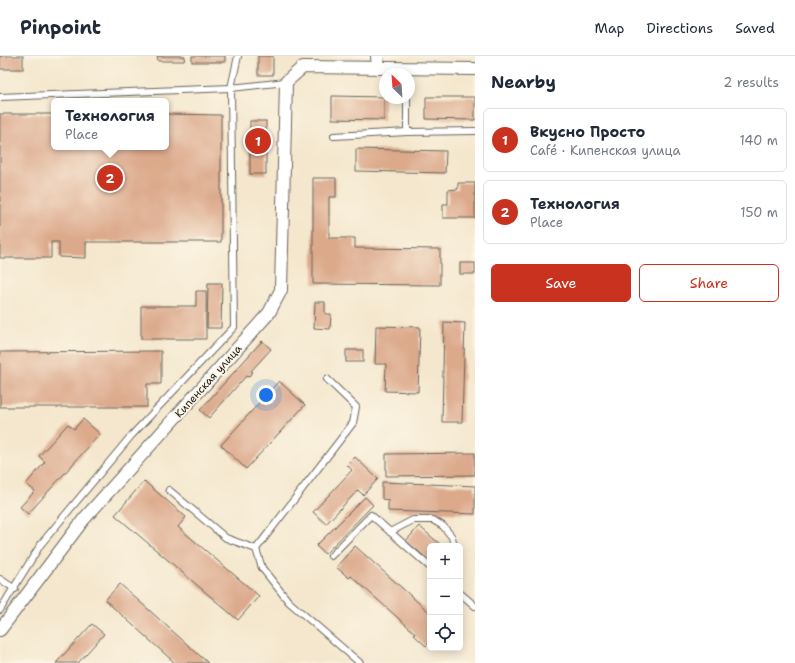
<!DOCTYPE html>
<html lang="en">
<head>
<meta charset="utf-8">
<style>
  :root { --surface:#fff; --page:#f2f2f3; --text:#1f2937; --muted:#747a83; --line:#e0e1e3; --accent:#c8321e }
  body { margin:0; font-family:"Shantell Sans",sans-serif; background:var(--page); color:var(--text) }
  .controls { position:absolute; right:12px; bottom:12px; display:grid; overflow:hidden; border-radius:6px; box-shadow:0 2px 10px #0003 }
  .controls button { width:36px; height:36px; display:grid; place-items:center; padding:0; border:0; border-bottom:1px solid var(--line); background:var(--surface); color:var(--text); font:20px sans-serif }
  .compass { position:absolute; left:379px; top:12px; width:36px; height:36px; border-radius:50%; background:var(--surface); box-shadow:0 2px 10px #0003; rotate:335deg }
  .you { position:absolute; left:266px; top:339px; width:14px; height:14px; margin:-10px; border:3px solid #fff; border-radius:50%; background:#1a73e8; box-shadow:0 0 0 6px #1a73e833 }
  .badge { display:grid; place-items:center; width:26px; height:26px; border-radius:50%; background:var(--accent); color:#fff; font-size:13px; font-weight:700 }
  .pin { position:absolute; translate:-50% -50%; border:2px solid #fff; box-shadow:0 1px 4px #0006 }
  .popup { position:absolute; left:51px; top:42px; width:118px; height:52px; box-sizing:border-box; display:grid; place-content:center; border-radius:6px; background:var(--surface); filter:drop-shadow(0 1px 3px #0005); font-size:13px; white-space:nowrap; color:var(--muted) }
  .popup b { font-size:15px; color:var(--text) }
  .popup::after { content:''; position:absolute; left:50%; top:100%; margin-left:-8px; border:8px solid transparent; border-top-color:var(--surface) }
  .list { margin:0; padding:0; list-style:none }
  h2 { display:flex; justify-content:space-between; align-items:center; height:52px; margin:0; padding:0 16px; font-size:17px }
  h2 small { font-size:13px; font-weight:400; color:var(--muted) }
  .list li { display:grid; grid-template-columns:26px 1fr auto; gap:12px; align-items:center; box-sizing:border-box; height:64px; margin:0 8px 8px; padding:0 8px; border:1px solid var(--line); border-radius:6px }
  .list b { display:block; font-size:15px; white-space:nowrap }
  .list p { margin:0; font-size:13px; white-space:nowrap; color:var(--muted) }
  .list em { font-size:13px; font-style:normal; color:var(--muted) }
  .actions { display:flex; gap:8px; padding:12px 16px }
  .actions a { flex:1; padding:9px 0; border:1px solid var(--accent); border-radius:6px; text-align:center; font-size:14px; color:var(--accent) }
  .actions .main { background:var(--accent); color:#fff }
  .icon { flex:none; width:22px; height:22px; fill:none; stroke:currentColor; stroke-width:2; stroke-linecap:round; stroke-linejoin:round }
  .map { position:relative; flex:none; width:475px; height:607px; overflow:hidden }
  header { display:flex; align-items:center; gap:24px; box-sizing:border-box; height:56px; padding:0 20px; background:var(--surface); border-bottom:1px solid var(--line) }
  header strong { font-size:19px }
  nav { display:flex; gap:22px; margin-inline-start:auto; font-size:14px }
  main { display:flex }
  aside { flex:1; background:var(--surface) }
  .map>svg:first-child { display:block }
</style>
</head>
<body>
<header>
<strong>Pinpoint</strong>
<nav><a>Map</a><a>Directions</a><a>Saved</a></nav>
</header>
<main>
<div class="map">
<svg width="475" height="607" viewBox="0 0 475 607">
  <rect width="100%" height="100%" fill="#fcf5e5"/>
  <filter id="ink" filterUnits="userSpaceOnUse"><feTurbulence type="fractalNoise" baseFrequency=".025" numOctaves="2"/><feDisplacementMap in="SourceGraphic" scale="8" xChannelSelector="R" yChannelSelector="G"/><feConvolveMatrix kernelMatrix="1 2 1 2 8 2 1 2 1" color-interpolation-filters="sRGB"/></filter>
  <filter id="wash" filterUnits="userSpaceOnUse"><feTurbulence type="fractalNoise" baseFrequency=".012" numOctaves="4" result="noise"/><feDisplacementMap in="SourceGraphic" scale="16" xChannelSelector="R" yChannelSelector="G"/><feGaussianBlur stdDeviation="0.9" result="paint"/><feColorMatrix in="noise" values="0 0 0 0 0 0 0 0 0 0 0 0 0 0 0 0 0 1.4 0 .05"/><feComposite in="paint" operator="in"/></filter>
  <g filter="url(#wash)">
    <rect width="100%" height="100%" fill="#f4e7cd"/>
    <g id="blocks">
      <!-- building -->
      <g fill="#dca98b">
        <rect x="0" y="0" width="23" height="13"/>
        <path d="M157 0H185L184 5H158Z"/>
        <rect x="192" y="0" width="33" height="6"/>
        <rect x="258" y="0" width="15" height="19"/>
        <path d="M332 40 384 41V64L332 63Z"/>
        <path d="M426 41H475V64L426 63Z"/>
        <path d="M0 58H54V91H166V58L221 59V186H86V202L59 201V186H51V202H0Z"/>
        <rect x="250" y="65" width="16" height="53"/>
        <path d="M356 93 446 95 445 117 356 115Z"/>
        <path d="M313 122H336V141H329V182H355V192L440 193V229L313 228Z"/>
        <path d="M458 127H475V162H443V148H448V134L458 133Z"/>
        <rect x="460" y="207" width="15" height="11"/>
        <path d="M208 227H222L221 272H207Z"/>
        <path d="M196 235H206V283H141V250H196Z"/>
        <path d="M315 246H325V258H331L330 273 314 272Z"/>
        <path d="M444 266 465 267 462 366H442Z"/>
        <path d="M376 270 420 271 418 336 385 335 386 308H375Z"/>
        <path d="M262 285 271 293 251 315 253 316 248 321 246 320 209 362 200 354Z"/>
        <rect x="346" y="294" width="17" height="12"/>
        <path d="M161 295V328H147V351H0V296Z"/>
        <path d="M279 325 305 349 246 413 221 389Z"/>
        <path d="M83 363 100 378 28 458 20 451 35 435 26 428 45 406 39 400 68 368 74 373Z"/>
        <path d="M475 397V419L386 420V398Z"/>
        <path d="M355 401 378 423 363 439 358 434 326 468 313 456 352 414 347 409Z"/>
        <path d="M144 425 186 461 178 471 259 540 238 564 115 459Z"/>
        <path d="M382 426 475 430V458L388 455V444L382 443Z"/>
        <path d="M365 441 373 449 325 498 316 490Z"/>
        <path d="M419 470 442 490H430V505L406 485Z"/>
        <path d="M355 490 430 557V586L426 590 414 579 415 577 351 520 349 522 336 511Z"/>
        <path d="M120 528 208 607H175L105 544Z"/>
        <path d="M92 568 104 578 78 607H56Z"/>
      </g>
    </g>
  </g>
  <g filter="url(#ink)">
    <use href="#blocks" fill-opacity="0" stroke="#68635a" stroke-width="1"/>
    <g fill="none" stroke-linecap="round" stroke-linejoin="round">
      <!-- lane casing -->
      <g stroke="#68635a" stroke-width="8">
        <g id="lane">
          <path d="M0 41 231 32 286 26"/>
          <path d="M407 42V76L475 75"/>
          <path d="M334 80 407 76"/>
          <path d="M327 323 356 351 353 367 256 493 262 512 289 546 360 607"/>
          <path d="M169 434 226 482 256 493"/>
          <path d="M390 476 413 464H433L443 470 452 481 454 490"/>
          <path d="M331 500 371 459 430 511"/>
          <path d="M0 523 15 533"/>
          <path d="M460 537 475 550"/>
          <path d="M0 554 41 488 131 380 234 271 231 32 238 0"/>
        </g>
      </g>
      <!-- street casing -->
      <g stroke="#68635a" stroke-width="14">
        <g id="street">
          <path d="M377 0 378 12"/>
          <path d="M0 574 84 463 269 257 281 234 286 26 303 11 475 13"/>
        </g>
      </g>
      <!-- lane -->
      <use href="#lane" stroke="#fff" stroke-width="6"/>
      <!-- street -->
      <use href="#street" stroke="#fff" stroke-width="12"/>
    </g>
  </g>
  <g text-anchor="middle" stroke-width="3.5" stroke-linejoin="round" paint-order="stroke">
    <!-- street labels -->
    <g font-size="11" fill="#1c1c1c" stroke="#fcf5e5">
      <text transform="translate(208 325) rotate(-48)" y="4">Кипенская улица</text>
    </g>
  </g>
</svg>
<div class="controls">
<button>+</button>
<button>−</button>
<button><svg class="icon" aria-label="locate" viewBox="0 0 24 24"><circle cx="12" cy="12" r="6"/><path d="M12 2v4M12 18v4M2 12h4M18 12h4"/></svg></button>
</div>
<svg class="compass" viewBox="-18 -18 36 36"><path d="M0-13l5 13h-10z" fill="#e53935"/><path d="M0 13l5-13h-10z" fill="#747a83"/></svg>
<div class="you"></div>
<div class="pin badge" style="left:258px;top:85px">1</div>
<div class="pin badge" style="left:110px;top:122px">2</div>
<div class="popup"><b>Технология</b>Place</div>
</div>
<aside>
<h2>Nearby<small>2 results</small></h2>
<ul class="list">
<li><span class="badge">1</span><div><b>Вкусно Просто</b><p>Café · Кипенская улица</p></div><em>140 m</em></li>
<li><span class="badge">2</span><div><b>Технология</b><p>Place</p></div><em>150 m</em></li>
</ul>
<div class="actions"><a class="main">Save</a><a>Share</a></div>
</aside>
</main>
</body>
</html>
